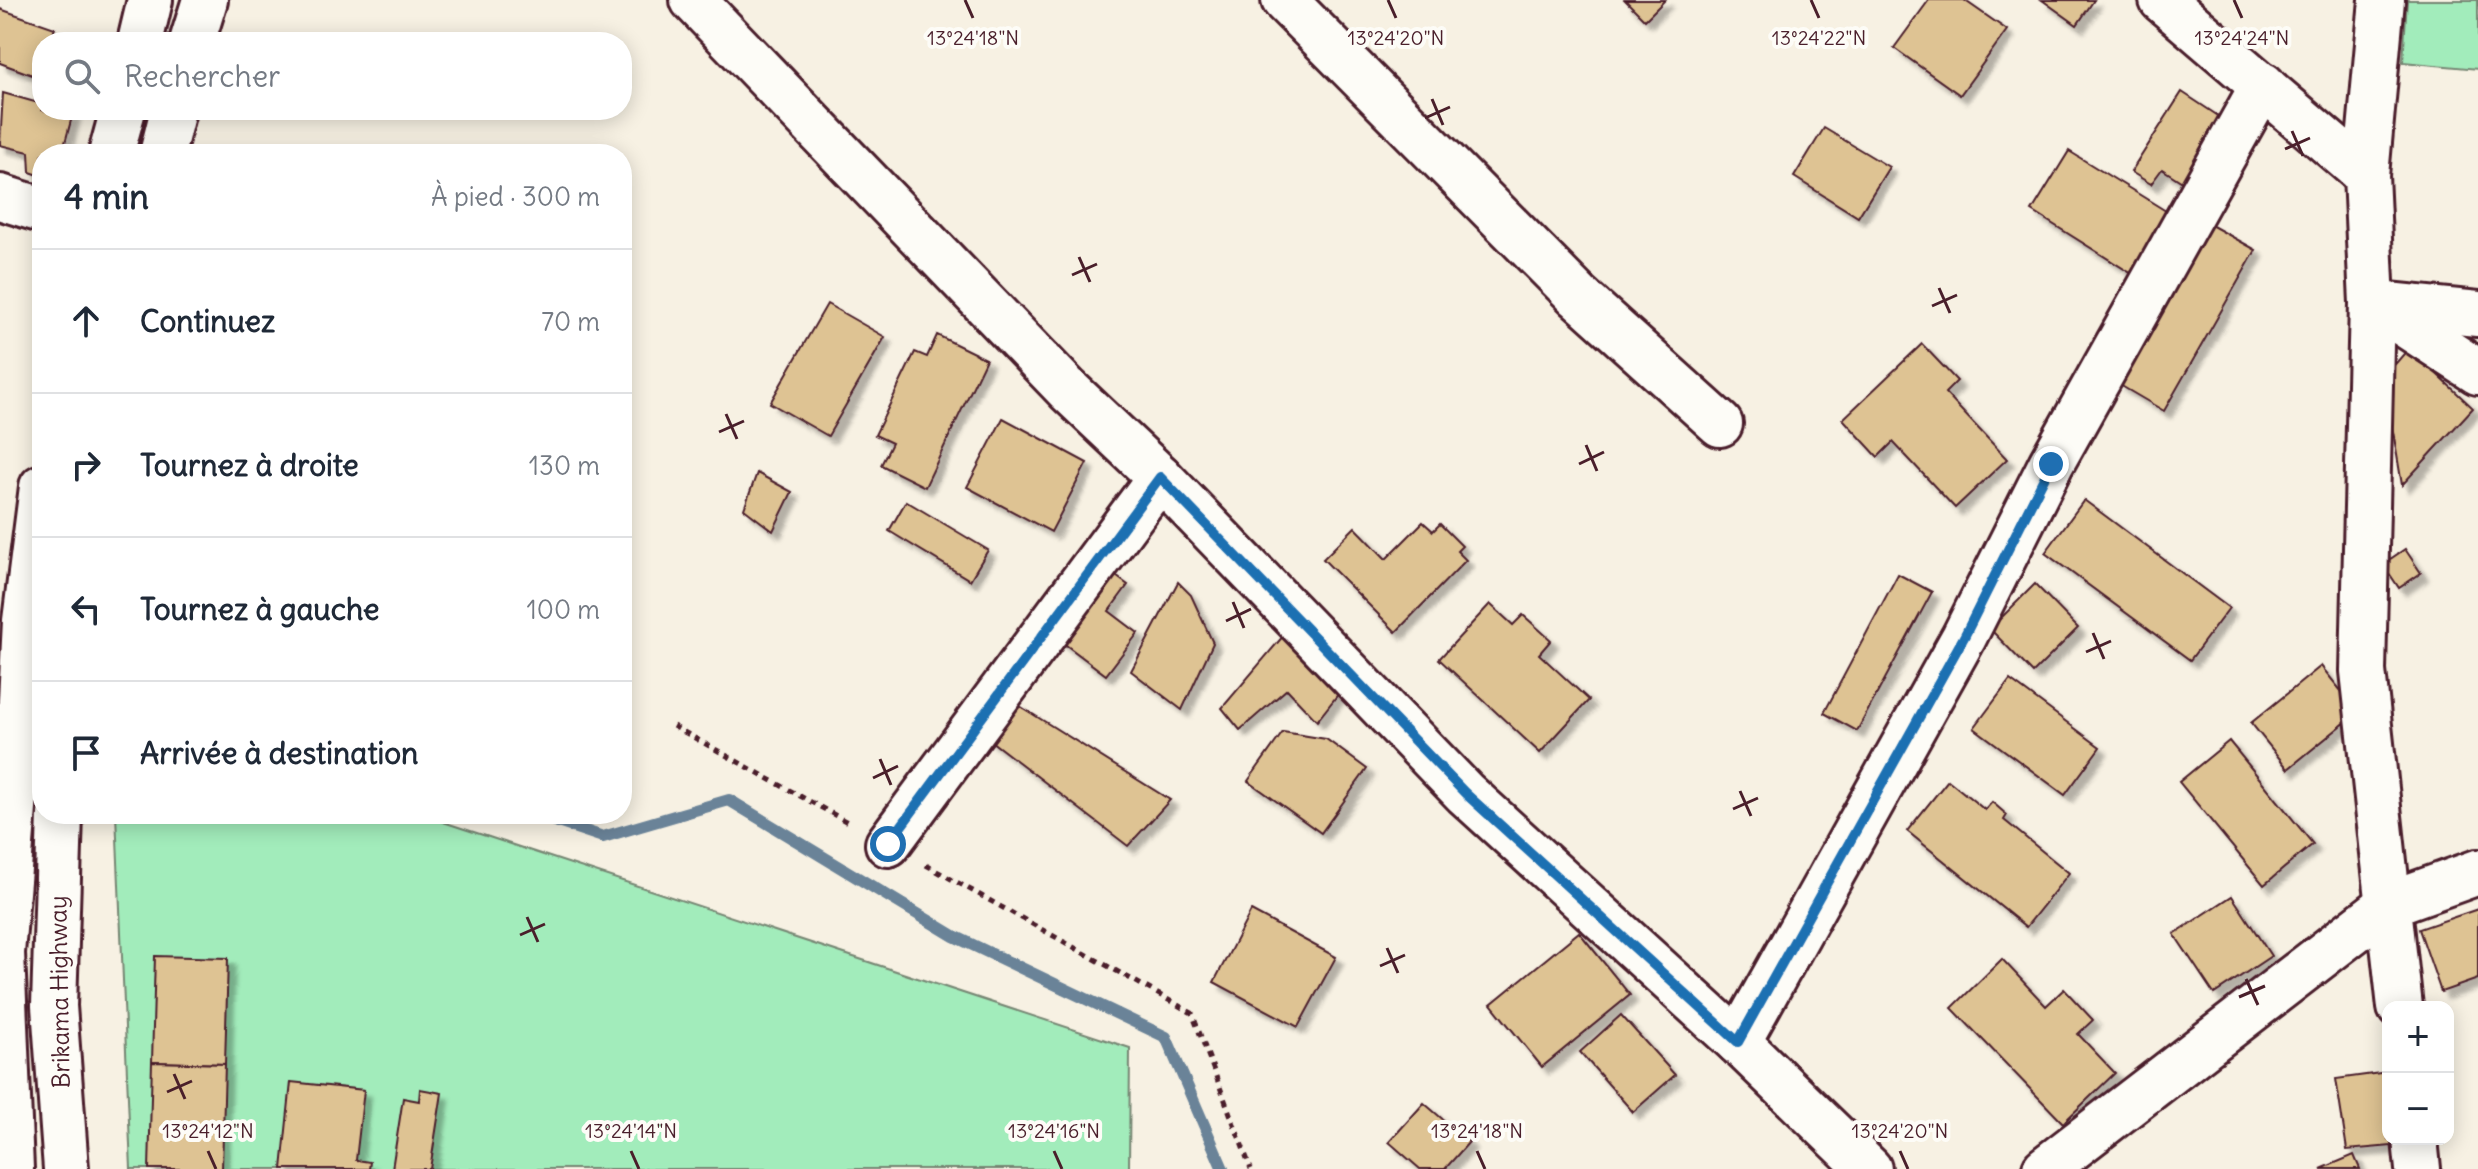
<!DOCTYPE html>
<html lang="fr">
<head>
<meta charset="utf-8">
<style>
  :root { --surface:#fff; --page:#f2f2f3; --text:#1f2937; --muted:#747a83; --line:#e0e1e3 }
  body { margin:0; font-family:Delius,sans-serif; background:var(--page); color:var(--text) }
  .controls { position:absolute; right:24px; bottom:24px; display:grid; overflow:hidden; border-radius:16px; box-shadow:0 4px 20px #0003 }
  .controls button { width:72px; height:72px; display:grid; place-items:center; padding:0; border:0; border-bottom:2px solid var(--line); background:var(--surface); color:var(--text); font:40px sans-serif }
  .stop { position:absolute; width:24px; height:24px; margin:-18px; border:6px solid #1f6fb2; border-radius:50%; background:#fff }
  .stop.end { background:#1f6fb2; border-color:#fff; box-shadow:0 2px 8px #0008 }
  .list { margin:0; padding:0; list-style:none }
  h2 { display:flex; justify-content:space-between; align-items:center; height:104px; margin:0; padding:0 32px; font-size:34px }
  h2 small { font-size:26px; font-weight:400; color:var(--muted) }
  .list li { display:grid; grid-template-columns:52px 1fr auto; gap:24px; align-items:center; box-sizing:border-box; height:144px; padding:0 32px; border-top:2px solid var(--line) }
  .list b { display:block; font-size:30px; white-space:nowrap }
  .list em { font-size:26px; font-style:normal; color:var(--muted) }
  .icon { flex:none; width:44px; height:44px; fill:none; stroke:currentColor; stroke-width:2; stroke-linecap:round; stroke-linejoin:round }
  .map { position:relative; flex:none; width:2478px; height:1169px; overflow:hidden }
  .search { position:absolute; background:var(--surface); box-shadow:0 4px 20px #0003; left:32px; top:32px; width:600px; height:88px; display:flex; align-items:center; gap:20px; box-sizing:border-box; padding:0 28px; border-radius:32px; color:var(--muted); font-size:30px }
  .panel { position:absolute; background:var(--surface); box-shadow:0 4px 20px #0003; left:32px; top:144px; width:600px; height:680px; border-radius:32px }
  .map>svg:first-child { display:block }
</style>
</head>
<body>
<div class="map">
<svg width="2478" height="1169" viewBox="0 0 2478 1169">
  <defs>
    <filter id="shadow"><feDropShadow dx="7" dy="7" stdDeviation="2" flood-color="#0004"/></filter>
  </defs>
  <rect width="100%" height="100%" fill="#f7f1e3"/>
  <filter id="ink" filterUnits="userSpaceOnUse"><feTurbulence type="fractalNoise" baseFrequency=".0125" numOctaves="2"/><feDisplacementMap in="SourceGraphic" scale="16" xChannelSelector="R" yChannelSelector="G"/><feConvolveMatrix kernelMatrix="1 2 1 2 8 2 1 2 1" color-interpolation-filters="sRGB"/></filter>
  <g filter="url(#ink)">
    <!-- green -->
    <g fill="#a2ecbb" stroke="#768673" stroke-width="2">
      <path d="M2407 0H2478V69L2403 62Z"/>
      <path d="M116 814H419L1130 1048 1129 1169H131Z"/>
    </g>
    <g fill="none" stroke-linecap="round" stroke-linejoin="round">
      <!-- stream -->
      <path stroke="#6a8398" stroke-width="12" d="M534 814 603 837 729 800 954 936 1166 1037 1223 1169"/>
    </g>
    <!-- building -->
    <g fill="#dec393" stroke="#4a1f2b" stroke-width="2" filter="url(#shadow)">
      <path d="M1625 0H1665L1645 20Z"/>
      <path d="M1929 0H1964L2007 30 1960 95 1894 48Z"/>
      <path d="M2042 0H2094L2077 25Z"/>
      <path d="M0 9 55 28 50 42H42L38 77 0 63Z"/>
      <path d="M2182 92 2238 129 2198 192 2162 169 2151 184 2131 172Z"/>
      <path d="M3 93 42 104V110L73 113 62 154H42V176L30 172 29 152 0 145Z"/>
      <path d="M1824 128 1889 167 1858 217 1794 177Z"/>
      <path d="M2069 151 2174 216 2137 277 2032 211Z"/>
      <path d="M2209 224 2256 250 2164 411 2118 384Z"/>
      <path d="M827 304 885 337 828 436 770 403Z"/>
      <path d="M937 335 986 359 925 487 881 465 892 443 875 435 915 352 927 357Z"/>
      <path d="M1922 344 1957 381 1945 393 2007 459 1955 508 1893 442 1878 457 1843 419Z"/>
      <path d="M2409 348 2473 408 2402 485 2384 377Z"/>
      <path d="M1003 418 1087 463 1051 532 967 487Z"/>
      <path d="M757 473 792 492 773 531 744 509Z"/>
      <path d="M2084 500 2229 608 2190 660 2045 553Z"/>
      <path d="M906 501 988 550 970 580 889 531Z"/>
      <path d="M1423 522 1433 531 1440 524 1462 546 1457 551 1466 560 1396 632 1323 559 1355 527 1386 559Z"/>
      <path d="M2405 549 2421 573 2399 588 2383 564Z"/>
      <path d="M1105 568 1128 585 1109 611 1138 633 1106 675 1054 636Z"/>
      <path d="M1898 574 1932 592 1857 731 1824 713Z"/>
      <path d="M1178 582 1191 595 1213 643 1182 710 1131 671Z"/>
      <path d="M2035 584 2078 628 2033 673 1990 629Z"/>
      <path d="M1490 604 1513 625 1523 615 1551 640 1539 654 1589 700 1540 753 1439 659Z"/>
      <path d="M1284 635 1339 693 1317 721 1287 689 1240 730 1222 708Z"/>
      <path d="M2321 666 2358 712 2288 769 2251 723Z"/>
      <path d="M2010 680 2100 747 2065 795 1974 728Z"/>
      <path d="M1015 703 1170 800 1128 846 987 738Z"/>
      <path d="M1283 732 1326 739 1367 769 1321 833 1248 781Z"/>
      <path d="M2229 741 2313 844 2264 885 2179 782Z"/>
      <path d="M1948 780 1985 810 1992 802 2007 815 2004 820 2069 873 2026 927 1907 831Z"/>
      <path d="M2232 896 2271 956 2214 994 2174 934Z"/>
      <path d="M2478 909V979L2441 992 2419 929Z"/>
      <path d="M1251 911 1336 957 1298 1027 1214 982Z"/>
      <path d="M1579 932 1630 995 1542 1067 1491 1004Z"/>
      <path d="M155 956 228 958 225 1064 152 1062Z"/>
      <path d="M2002 959 2046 1006 2064 989 2093 1020 2078 1034 2115 1073 2063 1123 1952 1008Z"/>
      <path d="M1621 1015 1675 1075 1633 1112 1580 1052Z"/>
      <path d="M152 1062 225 1064 222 1169H149Z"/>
      <path d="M2388 1072V1139H2414V1144L2347 1150 2336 1079Z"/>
      <path d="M291 1082 364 1090 356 1160 370 1162 369 1169H282Z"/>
      <path d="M420 1089 442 1093 430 1169H392L403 1098 419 1101Z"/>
      <path d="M1424 1103 1469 1142 1445 1169H1420L1389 1142Z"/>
      <path d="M2354 1155 2360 1169H2321Z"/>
    </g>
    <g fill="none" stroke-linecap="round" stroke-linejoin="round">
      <!-- minor casing -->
      <g stroke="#4a1f2b" stroke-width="50">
        <g id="minor">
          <path d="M693 0 1068 390 1160 477 1465 793 1738 1042 1869 1169"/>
          <path d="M1284 0 1578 296 1720 424"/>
          <path d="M2162 0 2366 175"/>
          <path d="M2382 0 2366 175 2372 303 2363 671 2400 1007"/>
          <path d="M0 197 42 210"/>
          <path d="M2372 303 2478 372"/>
          <path d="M2378 304 2478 314"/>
          <path d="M888 844 1160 477"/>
          <path d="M1738 1042 1964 637 2051 464 2263 85"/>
          <path d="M2415 1139 2418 1169"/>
          <path d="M2045 1169 2389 904 2478 872"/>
        </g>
      </g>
      <!-- highway casing -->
      <g stroke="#4a1f2b" stroke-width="50">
        <g id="highway">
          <path d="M140 42 150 0"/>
          <path d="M192 42 205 0"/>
          <path d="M111 154 123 110"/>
          <path d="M162 154 173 110"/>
          <path d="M60 814 54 1006 66 1169"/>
          <path d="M11 1169 2 953 18 760 25 621 42 487"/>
        </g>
      </g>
      <!-- path -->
      <g stroke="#4a1f2b" stroke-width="5" stroke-dasharray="6 6" stroke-linecap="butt">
        <path d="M673 726 851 824"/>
        <path d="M926 865 1192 1013 1251 1169"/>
      </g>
      <!-- minor -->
      <use href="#minor" stroke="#fdfcf7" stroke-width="44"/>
      <!-- highway -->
      <use href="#highway" stroke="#fdfcf7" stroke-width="44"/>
    </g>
  </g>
  <g fill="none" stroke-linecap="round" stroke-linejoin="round" filter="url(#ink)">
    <!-- route -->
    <path stroke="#1f6fb2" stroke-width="10" d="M888 844 1160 477 1465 793 1738 1042 1964 637 2051 464"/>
  </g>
  <!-- ticks -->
  <path fill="none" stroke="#4a1f2b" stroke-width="3" d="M965 0 973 18M1388 0 1396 18M1811 0 1819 18M2234 0 2242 18M1432 99 1443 125M1425 118 1450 107M2292 131 2303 156M2285 149 2310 138M1079 257 1090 282M1072 275 1097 264M1939 288 1950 313M1932 306 1957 295M726 414 737 439M719 432 744 421M1586 445 1597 471M1579 464 1604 452M1233 602 1244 628M1226 621 1251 609M2093 633 2104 659M2086 652 2111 641M880 759 891 785M873 778 898 766M1740 791 1751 816M1733 809 1758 798M527 917 538 942M520 935 545 924M1387 948 1398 973M1380 966 1405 955M2246 979 2258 1005M2239 997 2265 986M174 1074 185 1099M167 1092 192 1081M208 1151 216 1169M631 1151 639 1169M1054 1151 1062 1169M1477 1151 1485 1169M1900 1151 1908 1169"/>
  <g text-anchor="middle" stroke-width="8" stroke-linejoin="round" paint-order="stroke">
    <!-- street labels -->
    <g font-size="24" fill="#4a1f2b" stroke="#fdfcf7">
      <text transform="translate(60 992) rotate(-91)" y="8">Brikama Highway</text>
    </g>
  </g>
  <g font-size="20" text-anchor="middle" fill="#4a1f2b" stroke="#fdfcf7" stroke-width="8" stroke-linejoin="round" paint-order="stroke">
    <text x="2242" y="45">13°24'24"N</text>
    <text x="973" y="45">13°24'18"N</text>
    <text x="1396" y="45">13°24'20"N</text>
    <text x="1819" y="45">13°24'22"N</text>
    <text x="208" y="1138">13°24'12"N</text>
    <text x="631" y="1138">13°24'14"N</text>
    <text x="1054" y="1138">13°24'16"N</text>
    <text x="1477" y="1138">13°24'18"N</text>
    <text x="1900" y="1138">13°24'20"N</text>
  </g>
</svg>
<div class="controls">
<button>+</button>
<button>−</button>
</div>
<div class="stop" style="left:888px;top:844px"></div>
<div class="stop end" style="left:2051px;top:464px"></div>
<div class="search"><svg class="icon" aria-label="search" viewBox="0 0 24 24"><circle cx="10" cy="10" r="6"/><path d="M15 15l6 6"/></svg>Rechercher</div>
<section class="panel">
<h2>4 min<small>À pied · 300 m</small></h2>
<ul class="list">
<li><svg class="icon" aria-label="ahead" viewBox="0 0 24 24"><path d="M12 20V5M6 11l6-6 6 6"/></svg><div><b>Continuez</b></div><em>70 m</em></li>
<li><svg class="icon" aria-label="right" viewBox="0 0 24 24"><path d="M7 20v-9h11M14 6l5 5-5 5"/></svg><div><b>Tournez à droite</b></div><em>130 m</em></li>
<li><svg class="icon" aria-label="left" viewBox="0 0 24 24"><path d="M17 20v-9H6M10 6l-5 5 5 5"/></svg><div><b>Tournez à gauche</b></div><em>100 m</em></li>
<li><svg class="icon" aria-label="arrive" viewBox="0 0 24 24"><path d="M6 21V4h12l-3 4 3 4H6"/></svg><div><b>Arrivée à destination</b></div></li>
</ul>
</section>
</div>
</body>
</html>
